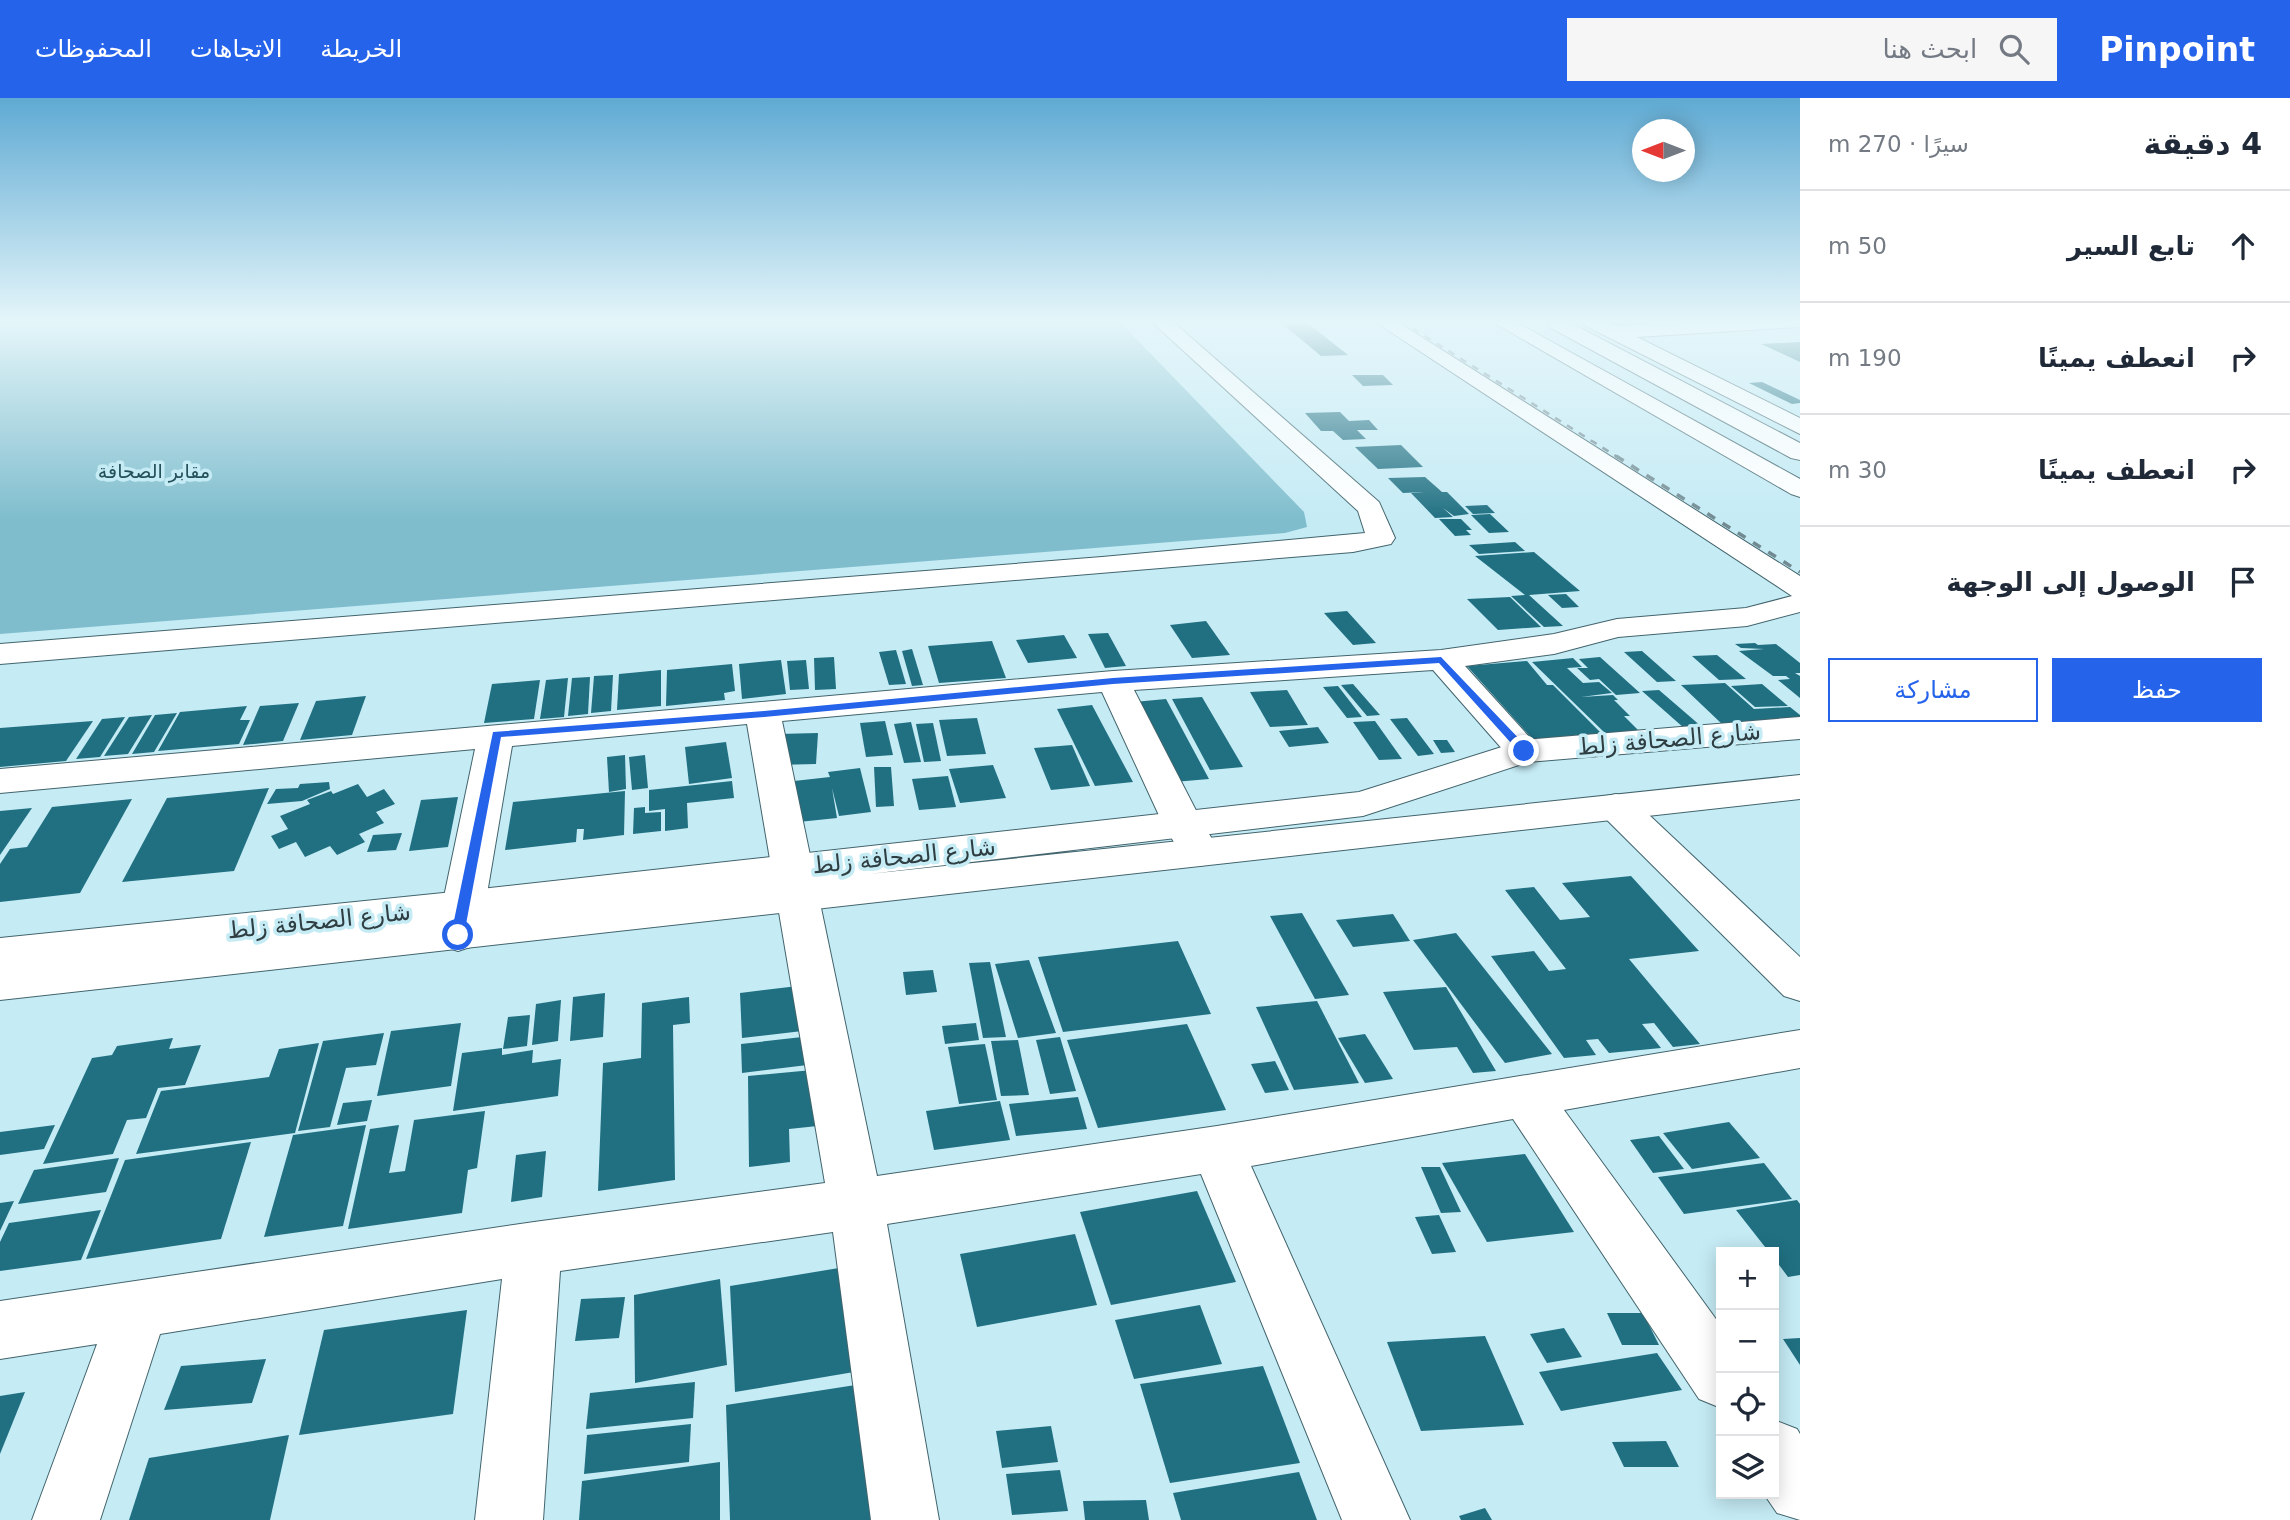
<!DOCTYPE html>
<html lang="ar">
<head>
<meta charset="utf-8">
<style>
  :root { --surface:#fff; --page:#f6f6f7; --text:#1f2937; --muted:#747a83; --line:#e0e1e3; --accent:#2563eb }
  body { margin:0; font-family:"DejaVu Sans",Cairo,sans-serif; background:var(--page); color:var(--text); direction:rtl }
  .controls { position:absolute; right:21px; bottom:21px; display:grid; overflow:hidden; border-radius:0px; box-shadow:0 4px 18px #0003 }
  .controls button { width:63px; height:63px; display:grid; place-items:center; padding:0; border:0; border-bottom:2px solid var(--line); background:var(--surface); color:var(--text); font:35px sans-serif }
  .compass { position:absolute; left:1632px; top:21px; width:63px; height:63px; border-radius:50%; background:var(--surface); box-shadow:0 4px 18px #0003; rotate:270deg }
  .stop { position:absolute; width:21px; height:21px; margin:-16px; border:5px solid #2563eb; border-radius:50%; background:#fff }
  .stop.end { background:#2563eb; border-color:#fff; box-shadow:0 2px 7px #0008 }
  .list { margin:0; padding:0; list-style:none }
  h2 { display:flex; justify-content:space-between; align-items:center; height:91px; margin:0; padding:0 28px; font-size:30px }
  h2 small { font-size:23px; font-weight:400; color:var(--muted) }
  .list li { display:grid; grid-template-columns:46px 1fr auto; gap:21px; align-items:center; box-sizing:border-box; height:112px; padding:0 28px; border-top:2px solid var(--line) }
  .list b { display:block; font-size:26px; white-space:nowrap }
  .list em { font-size:23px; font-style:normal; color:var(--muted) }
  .actions { display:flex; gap:14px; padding:21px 28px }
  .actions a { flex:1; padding:16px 0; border:2px solid var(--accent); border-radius:0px; text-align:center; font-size:24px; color:var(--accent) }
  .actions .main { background:var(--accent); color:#fff }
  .icon { flex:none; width:38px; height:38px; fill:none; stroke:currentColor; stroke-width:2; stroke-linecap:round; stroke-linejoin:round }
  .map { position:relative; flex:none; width:1800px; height:1422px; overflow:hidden; direction:ltr }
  header { display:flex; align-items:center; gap:42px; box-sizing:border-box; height:98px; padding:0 35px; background:var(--accent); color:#fff }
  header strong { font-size:33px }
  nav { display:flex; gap:38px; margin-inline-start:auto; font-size:24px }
  .search { width:490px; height:63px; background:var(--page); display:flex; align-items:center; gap:18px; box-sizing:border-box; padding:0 24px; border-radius:0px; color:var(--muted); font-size:26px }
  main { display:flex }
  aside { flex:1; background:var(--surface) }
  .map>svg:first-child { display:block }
</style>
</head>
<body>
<header>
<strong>Pinpoint</strong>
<div class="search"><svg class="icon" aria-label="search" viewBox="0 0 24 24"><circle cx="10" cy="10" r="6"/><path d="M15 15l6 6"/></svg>ابحث هنا</div>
<nav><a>الخريطة</a><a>الاتجاهات</a><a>المحفوظات</a></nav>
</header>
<main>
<aside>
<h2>4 دقيقة<small>سيرًا · 270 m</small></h2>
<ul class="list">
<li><svg class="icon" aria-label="ahead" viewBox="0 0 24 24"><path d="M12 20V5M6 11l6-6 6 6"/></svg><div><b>تابع السير</b></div><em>50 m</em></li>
<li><svg class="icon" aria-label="right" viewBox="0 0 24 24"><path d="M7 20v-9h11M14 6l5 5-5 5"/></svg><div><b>انعطف يمينًا</b></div><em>190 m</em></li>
<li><svg class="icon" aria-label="right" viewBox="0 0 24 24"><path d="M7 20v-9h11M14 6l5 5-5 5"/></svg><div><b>انعطف يمينًا</b></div><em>30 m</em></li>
<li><svg class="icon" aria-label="arrive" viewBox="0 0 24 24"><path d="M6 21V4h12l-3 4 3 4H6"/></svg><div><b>الوصول إلى الوجهة</b></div></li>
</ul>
<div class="actions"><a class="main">حفظ</a><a>مشاركة</a></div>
</aside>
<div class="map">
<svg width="1800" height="1422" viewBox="0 0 1800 1422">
  <rect width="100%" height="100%" fill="#c5ebf5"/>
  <!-- green -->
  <path fill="#7fbdcd" d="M0 223H1119L1304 414 1307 429 1285 435 0 536Z"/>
  <!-- building -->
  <g fill="#207082">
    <path d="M1279 223H1305L1348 257 1321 258Z"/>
    <path d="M1619 223H1663V225L1627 227Z"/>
    <path d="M1800 244V264L1761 246Z"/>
    <path d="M1352 277H1383L1393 287 1363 288Z"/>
    <path d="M1762 284 1800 302V305L1792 306 1749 285Z"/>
    <path d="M1340 314 1349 323 1369 322 1378 332H1357L1366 341 1343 342 1333 333H1321L1305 315Z"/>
    <path d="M1401 347 1423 369 1378 371 1355 349Z"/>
    <path d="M1425 379 1442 394H1447L1469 416 1454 418 1443 410 1453 419 1435 420 1411 395 1424 394 1403 395 1388 380Z"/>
    <path d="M1487 407 1495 415 1473 416 1465 408Z"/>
    <path d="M1490 416 1509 434 1489 435 1471 417Z"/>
    <path d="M1439 421H1461L1472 432H1466L1471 437 1455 438Z"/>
    <path d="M1515 444 1525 453 1479 456 1469 447Z"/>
    <path d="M1534 454 1580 493 1529 497 1563 528 1544 529 1511 498 1525 497 1475 458Z"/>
    <path d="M1566 496 1579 509 1562 510 1548 497Z"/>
    <path d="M1510 499 1541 529 1498 532 1467 501Z"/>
    <path d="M1347 513 1376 545 1353 547 1324 515Z"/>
    <path d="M1206 523 1230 557 1192 560 1170 527Z"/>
    <path d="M1108 535 1126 568 1105 570 1088 536Z"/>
    <path d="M1064 537 1077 560 1028 565 1016 542Z"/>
    <path d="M992 543 1006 580 939 585 928 548Z"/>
    <path d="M1755 545 1758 547 1776 546 1800 565V575H1795L1800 578V600L1778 582 1790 581 1786 578H1773L1739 553 1764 551 1741 550 1735 546Z"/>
    <path d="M912 551 923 587 912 588 902 553Z"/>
    <path d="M896 552 906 586 889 587 879 554Z"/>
    <path d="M1642 553 1676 583 1657 584 1624 554Z"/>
    <path d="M1717 557 1746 581 1719 582 1692 558Z"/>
    <path d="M834 559 836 591 815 592 814 560Z"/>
    <path d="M1600 559 1640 595 1616 597 1599 581 1590 582 1577 570H1588L1579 561Z"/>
    <path d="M1573 560 1582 569 1567 570 1583 585 1599 584 1612 595 1581 599 1613 597 1618 602H1614L1630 618H1624L1642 636 1608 638 1532 564Z"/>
    <path d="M781 562 786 596 742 601 739 566Z"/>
    <path d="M806 562 809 591 790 592 787 563Z"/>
    <path d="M1527 563 1547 587H1553L1606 640 1536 645 1467 568Z"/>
    <path d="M732 566 735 593 724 595 725 602 666 608 667 572Z"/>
    <path d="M661 572V608L617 612 619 576Z"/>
    <path d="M613 577 611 613 591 615 594 578Z"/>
    <path d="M590 579 588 616 568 618 572 580Z"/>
    <path d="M568 580 564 619 540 621 546 582Z"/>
    <path d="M540 582 534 621 484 625 492 586Z"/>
    <path d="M1725 585 1754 611 1790 609 1800 617V623L1723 627 1681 587Z"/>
    <path d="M1353 586 1380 617 1367 618 1341 587Z"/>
    <path d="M1762 586 1788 608 1755 609 1731 588Z"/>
    <path d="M1338 588 1362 619 1347 620 1323 589Z"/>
    <path d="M1287 592 1308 627 1270 629 1250 594Z"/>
    <path d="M1659 592 1702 629 1684 630 1642 593Z"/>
    <path d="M366 598 352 637 300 642 316 603Z"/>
    <path d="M1202 599 1243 669 1210 672 1172 601Z"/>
    <path d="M1166 601 1209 681 1174 684 1134 604Z"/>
    <path d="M299 605 283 643 243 647 260 608Z"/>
    <path d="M1092 607 1133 684 1095 688 1057 611Z"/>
    <path d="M247 608 240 622H250L239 646 158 653 180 614Z"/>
    <path d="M177 615 154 654 132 656 155 617Z"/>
    <path d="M152 617 128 656 104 658 129 619Z"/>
    <path d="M125 619 100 659 76 661 102 621Z"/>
    <path d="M977 620 986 656 947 658 939 622Z"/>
    <path d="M1407 620 1434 656 1418 658 1390 621Z"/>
    <path d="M93 623 66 663 0 669V630Z"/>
    <path d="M885 623 893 657 866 659 860 625Z"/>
    <path d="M1375 623 1402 661 1379 662 1353 624Z"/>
    <path d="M911 624 921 664 904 665 894 626Z"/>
    <path d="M933 625 941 663 924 664 916 626Z"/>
    <path d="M1318 629 1329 645 1289 649 1279 633Z"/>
    <path d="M818 635 816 666 775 667 778 636Z"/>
    <path d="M1433 642H1447L1455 654 1441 655Z"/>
    <path d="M726 644 732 680 689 686 685 649Z"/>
    <path d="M1072 647 1090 688 1051 692 1034 650Z"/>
    <path d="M625 657 626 691 609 694 607 659Z"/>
    <path d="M645 657 648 690 632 692 629 659Z"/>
    <path d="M993 667 1006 700 960 705 949 671Z"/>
    <path d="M874 669H891L894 708 876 709Z"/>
    <path d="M860 670 871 714 839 718 832 690 837 720 789 725 785 684 830 679 828 674Z"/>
    <path d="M948 678 956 709 919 712 912 681Z"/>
    <path d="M732 683 734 700 687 705 688 730 665 733V711L649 713V692Z"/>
    <path d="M329 684 330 691 302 703 267 706 276 691 298 690 300 686Z"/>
    <path d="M358 686 367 699 384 691 395 706 376 714 384 725 359 736 365 744 337 757 330 748 305 759 296 744 279 751 271 738 288 731 280 718 310 706 307 702 331 693 333 696Z"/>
    <path d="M269 690 234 773 122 784 167 700Z"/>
    <path d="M625 693 624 737 583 742 584 731H577L576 744 505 752 513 704Z"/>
    <path d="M458 699 448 749 409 753 421 702Z"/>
    <path d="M132 701 80 795 0 804V766L10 751 27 749 52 709Z"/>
    <path d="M645 709V715L661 714V733L633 736 634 710Z"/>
    <path d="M32 710 0 757V713Z"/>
    <path d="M402 735 396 752 367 754 373 737Z"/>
    <path d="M1631 778 1699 853 1629 861 1700 946 1673 949 1654 925 1642 926 1661 950 1609 955 1598 941 1586 942 1596 957 1564 960 1491 858 1534 853 1549 873 1566 871 1505 792 1534 789 1560 822 1590 819 1562 785Z"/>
    <path d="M1302 815 1349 897 1315 901 1270 818Z"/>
    <path d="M1393 816 1410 843 1353 849 1336 822Z"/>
    <path d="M1456 835 1552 956 1505 965 1413 842Z"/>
    <path d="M1178 843 1211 916 1063 934 1038 859Z"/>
    <path d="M1029 862 1056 935 1018 940 995 866Z"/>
    <path d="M990 864 1006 939 983 940 969 865Z"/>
    <path d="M933 872 937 894 906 897 903 874Z"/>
    <path d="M806 887 811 932 742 940 740 895Z"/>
    <path d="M1446 889 1496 973 1473 975 1457 949 1414 952 1383 894Z"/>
    <path d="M605 895 603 939 570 943 573 899Z"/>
    <path d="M689 899 690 925 673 927 675 1082 598 1093 603 965 641 960 642 905Z"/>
    <path d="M561 902 558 943 532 947 536 906Z"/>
    <path d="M1317 903 1359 985 1294 992 1256 909Z"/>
    <path d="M530 917 527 948 503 951 508 919Z"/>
    <path d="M461 925 451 988 377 998 391 933Z"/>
    <path d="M976 925 979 942 945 946 942 928Z"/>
    <path d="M1187 926 1226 1012 1098 1030 1067 942Z"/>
    <path d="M384 935 376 967 346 970 330 1029 298 1033 323 943Z"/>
    <path d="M1365 936 1393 981 1365 985 1338 940Z"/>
    <path d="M820 937 824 965 742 975 741 946Z"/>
    <path d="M1060 939 1076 993 1050 996 1036 942Z"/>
    <path d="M173 940 169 951 201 947 185 987 158 990 146 1020 127 1022 113 1056 43 1066 92 960 112 957 117 948Z"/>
    <path d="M1018 942 1029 997 1001 998 991 943Z"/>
    <path d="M319 945 295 1035 136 1056 161 993 269 979 279 951Z"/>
    <path d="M985 946 997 1002 959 1006 948 949Z"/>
    <path d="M502 950V957L533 952 532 965 561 961 558 998 453 1013 462 955Z"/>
    <path d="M1275 963 1289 992 1265 995 1251 966Z"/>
    <path d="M823 971 827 1027 789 1031 790 1064 749 1069 748 978Z"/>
    <path d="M1078 999 1087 1031 1016 1038 1009 1006Z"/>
    <path d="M372 1002 367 1023 337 1027 343 1005Z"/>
    <path d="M1000 1003 1010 1042 934 1052 926 1013Z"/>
    <path d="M485 1013 477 1070 468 1072 462 1115 348 1131 370 1031 399 1027 389 1075 405 1073 414 1022Z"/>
    <path d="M1729 1024 1760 1060 1692 1071 1663 1035Z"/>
    <path d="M55 1027 44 1051 0 1057V1034Z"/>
    <path d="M366 1027 343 1128 264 1139 293 1037Z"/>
    <path d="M1659 1038 1684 1071 1653 1075 1630 1042Z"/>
    <path d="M251 1044 221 1141 86 1161 125 1062Z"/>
    <path d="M546 1053 542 1099 511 1104 516 1057Z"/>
    <path d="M1525 1056 1574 1134 1487 1144 1442 1065Z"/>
    <path d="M119 1060 106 1094 18 1106 34 1072Z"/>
    <path d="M1764 1065 1792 1101 1684 1116 1658 1079Z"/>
    <path d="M1421 1069H1440L1461 1114 1441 1115Z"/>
    <path d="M1197 1093 1236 1184 1111 1207 1080 1114Z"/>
    <path d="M1797 1102 1800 1106V1177L1788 1179 1774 1160V1154H1769L1736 1112Z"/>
    <path d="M14 1103 0 1133V1105Z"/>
    <path d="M101 1112 81 1162 0 1173V1144L9 1125Z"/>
    <path d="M1439 1117 1456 1154 1432 1156 1415 1119Z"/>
    <path d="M1075 1136 1097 1207 977 1229 960 1156Z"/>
    <path d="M845 1169 860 1273 735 1294 730 1188Z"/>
    <path d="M720 1181 727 1267 635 1285 634 1197Z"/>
    <path d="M625 1199 619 1240 575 1243 581 1201Z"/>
    <path d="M1200 1207 1222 1266 1134 1281 1115 1222Z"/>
    <path d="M467 1212 453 1316 299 1337 324 1232Z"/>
    <path d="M1607 1215H1643L1659 1247H1622Z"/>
    <path d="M1564 1230 1582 1259 1547 1265 1530 1236Z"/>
    <path d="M1485 1238 1524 1327 1421 1333 1387 1244Z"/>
    <path d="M1800 1240V1267L1783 1241Z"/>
    <path d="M1657 1255 1682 1292 1561 1313 1539 1274Z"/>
    <path d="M266 1261 252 1305 164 1312 181 1268Z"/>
    <path d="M1263 1268 1300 1365 1170 1385 1140 1286Z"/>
    <path d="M695 1284 693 1320 586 1331 590 1295Z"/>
    <path d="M862 1286 880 1422H730L726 1307Z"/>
    <path d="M25 1294 0 1356V1298Z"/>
    <path d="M691 1326 689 1364 584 1376 587 1337Z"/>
    <path d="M1051 1328 1058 1364 1002 1370 996 1333Z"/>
    <path d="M289 1337 270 1422H129L149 1360Z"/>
    <path d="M1666 1343 1679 1369H1624L1612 1344Z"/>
    <path d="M720 1364V1422H579L582 1383Z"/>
    <path d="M1060 1372 1068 1413 1012 1417 1006 1376Z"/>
    <path d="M1299 1374 1317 1422H1181L1173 1395Z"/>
    <path d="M1146 1402 1149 1422H1085L1083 1403Z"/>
    <path d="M1485 1410 1492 1422H1461L1459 1418Z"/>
  </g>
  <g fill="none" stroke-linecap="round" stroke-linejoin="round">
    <!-- street casing -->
    <g stroke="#42646c" stroke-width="2">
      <g id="street">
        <path d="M1151 223H1172L1379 404 1395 440 1391 446 1353 454 0 566V546L1102 459 1365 435 1358 413Z"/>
        <path d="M1374 223H1396L1800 478V514L1747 528 1618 539 1554 556 1465 568 1542 653 1537 661 1524 664 1511 661 1433 572 1134 592 1203 726 1220 754 1214 764 1200 768 1186 764 1163 726 1102 594 782 623 877 1078 1217 1028 1800 932V970L1564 1012 1721 1228V1310L1699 1301 1513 1021 1251 1068 1410 1422H1342L1201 1076 887 1126 939 1422H871L833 1134 560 1173 543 1422H475L502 1181 160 1236 100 1422H32L97 1246 0 1261V1203L534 1124 825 1085 747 626 512 648 480 837 473 848 458 853 443 848 436 837 475 651 0 695V671L1113 573 1441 552 1554 536 1617 521 1746 510 1792 498Z"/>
        <path d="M1582 223H1606L1616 228 1700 223H1800V229L1637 239 1800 320V336L1584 227Z"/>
        <path d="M1616 696 1630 699 1800 859V903L1784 898 1602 717 1597 708 1602 699Z"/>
        <path d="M1774 1322 1797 1331 1800 1336V1422L1777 1415 1764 1396H1774Z"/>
      </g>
    </g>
    <!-- highway casing -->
    <g stroke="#42646c" stroke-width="2">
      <g id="highway">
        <path d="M1491 223H1514L1800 381V399L1791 396Z"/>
        <path d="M1550 223H1567L1800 345V362L1791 360 1551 230 1548 226Z"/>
        <path d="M1800 619V641L1528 664 1363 718 869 776 1800 677V701L0 902V840L463 793 1359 694 1524 642Z"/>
      </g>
    </g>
    <!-- street -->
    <use href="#street" fill="#fff" fill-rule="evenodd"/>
    <!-- highway -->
    <use href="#highway" fill="#fff" fill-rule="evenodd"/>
    <!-- rail-far1 -->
    <path stroke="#728b92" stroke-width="2.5" stroke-dasharray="7 7" stroke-linecap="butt" d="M1401 223 1619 360"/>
    <!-- rail -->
    <path stroke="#728b92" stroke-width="3.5" stroke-dasharray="9 9" stroke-linecap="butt" d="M1616 358 1800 474"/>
  </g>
  <!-- sky -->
  <linearGradient id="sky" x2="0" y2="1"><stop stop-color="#5faad3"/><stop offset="0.53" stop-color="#e5f6fa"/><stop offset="1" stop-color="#e5f6fa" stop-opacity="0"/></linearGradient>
  <rect width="1800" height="422" fill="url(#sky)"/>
  <!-- route -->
  <path fill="#2563eb" d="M1441 559 1528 650V655H1520L1439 565 1113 586 764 619 501 639 464 837 458 842 451 837 493 634 764 613 1113 580Z"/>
  <g text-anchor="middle" stroke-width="7" stroke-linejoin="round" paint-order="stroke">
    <!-- far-park labels -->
    <g font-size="19" fill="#23505a" stroke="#c5ebf5">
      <text x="154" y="380">مقابر الصحافة</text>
    </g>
    <!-- street labels -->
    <g font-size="23" fill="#2f3e42" stroke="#c5ebf5">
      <text transform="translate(1669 641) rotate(-5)" y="8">شارع الصحافة زلط</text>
      <text transform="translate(904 758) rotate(-6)" y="8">شارع الصحافة زلط</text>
      <text transform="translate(319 823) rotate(-6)" y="8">شارع الصحافة زلط</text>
    </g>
  </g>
</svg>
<div class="controls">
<button>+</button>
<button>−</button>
<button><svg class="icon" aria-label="locate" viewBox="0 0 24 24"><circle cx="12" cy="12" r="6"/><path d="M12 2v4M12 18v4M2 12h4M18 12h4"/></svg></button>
<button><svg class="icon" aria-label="layers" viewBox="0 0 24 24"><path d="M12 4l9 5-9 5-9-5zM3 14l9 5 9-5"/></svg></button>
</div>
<svg class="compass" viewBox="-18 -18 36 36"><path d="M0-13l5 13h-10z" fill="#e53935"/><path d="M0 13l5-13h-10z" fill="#747a83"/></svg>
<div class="stop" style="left:458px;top:837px"></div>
<div class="stop end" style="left:1524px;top:653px"></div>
</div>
</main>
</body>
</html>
